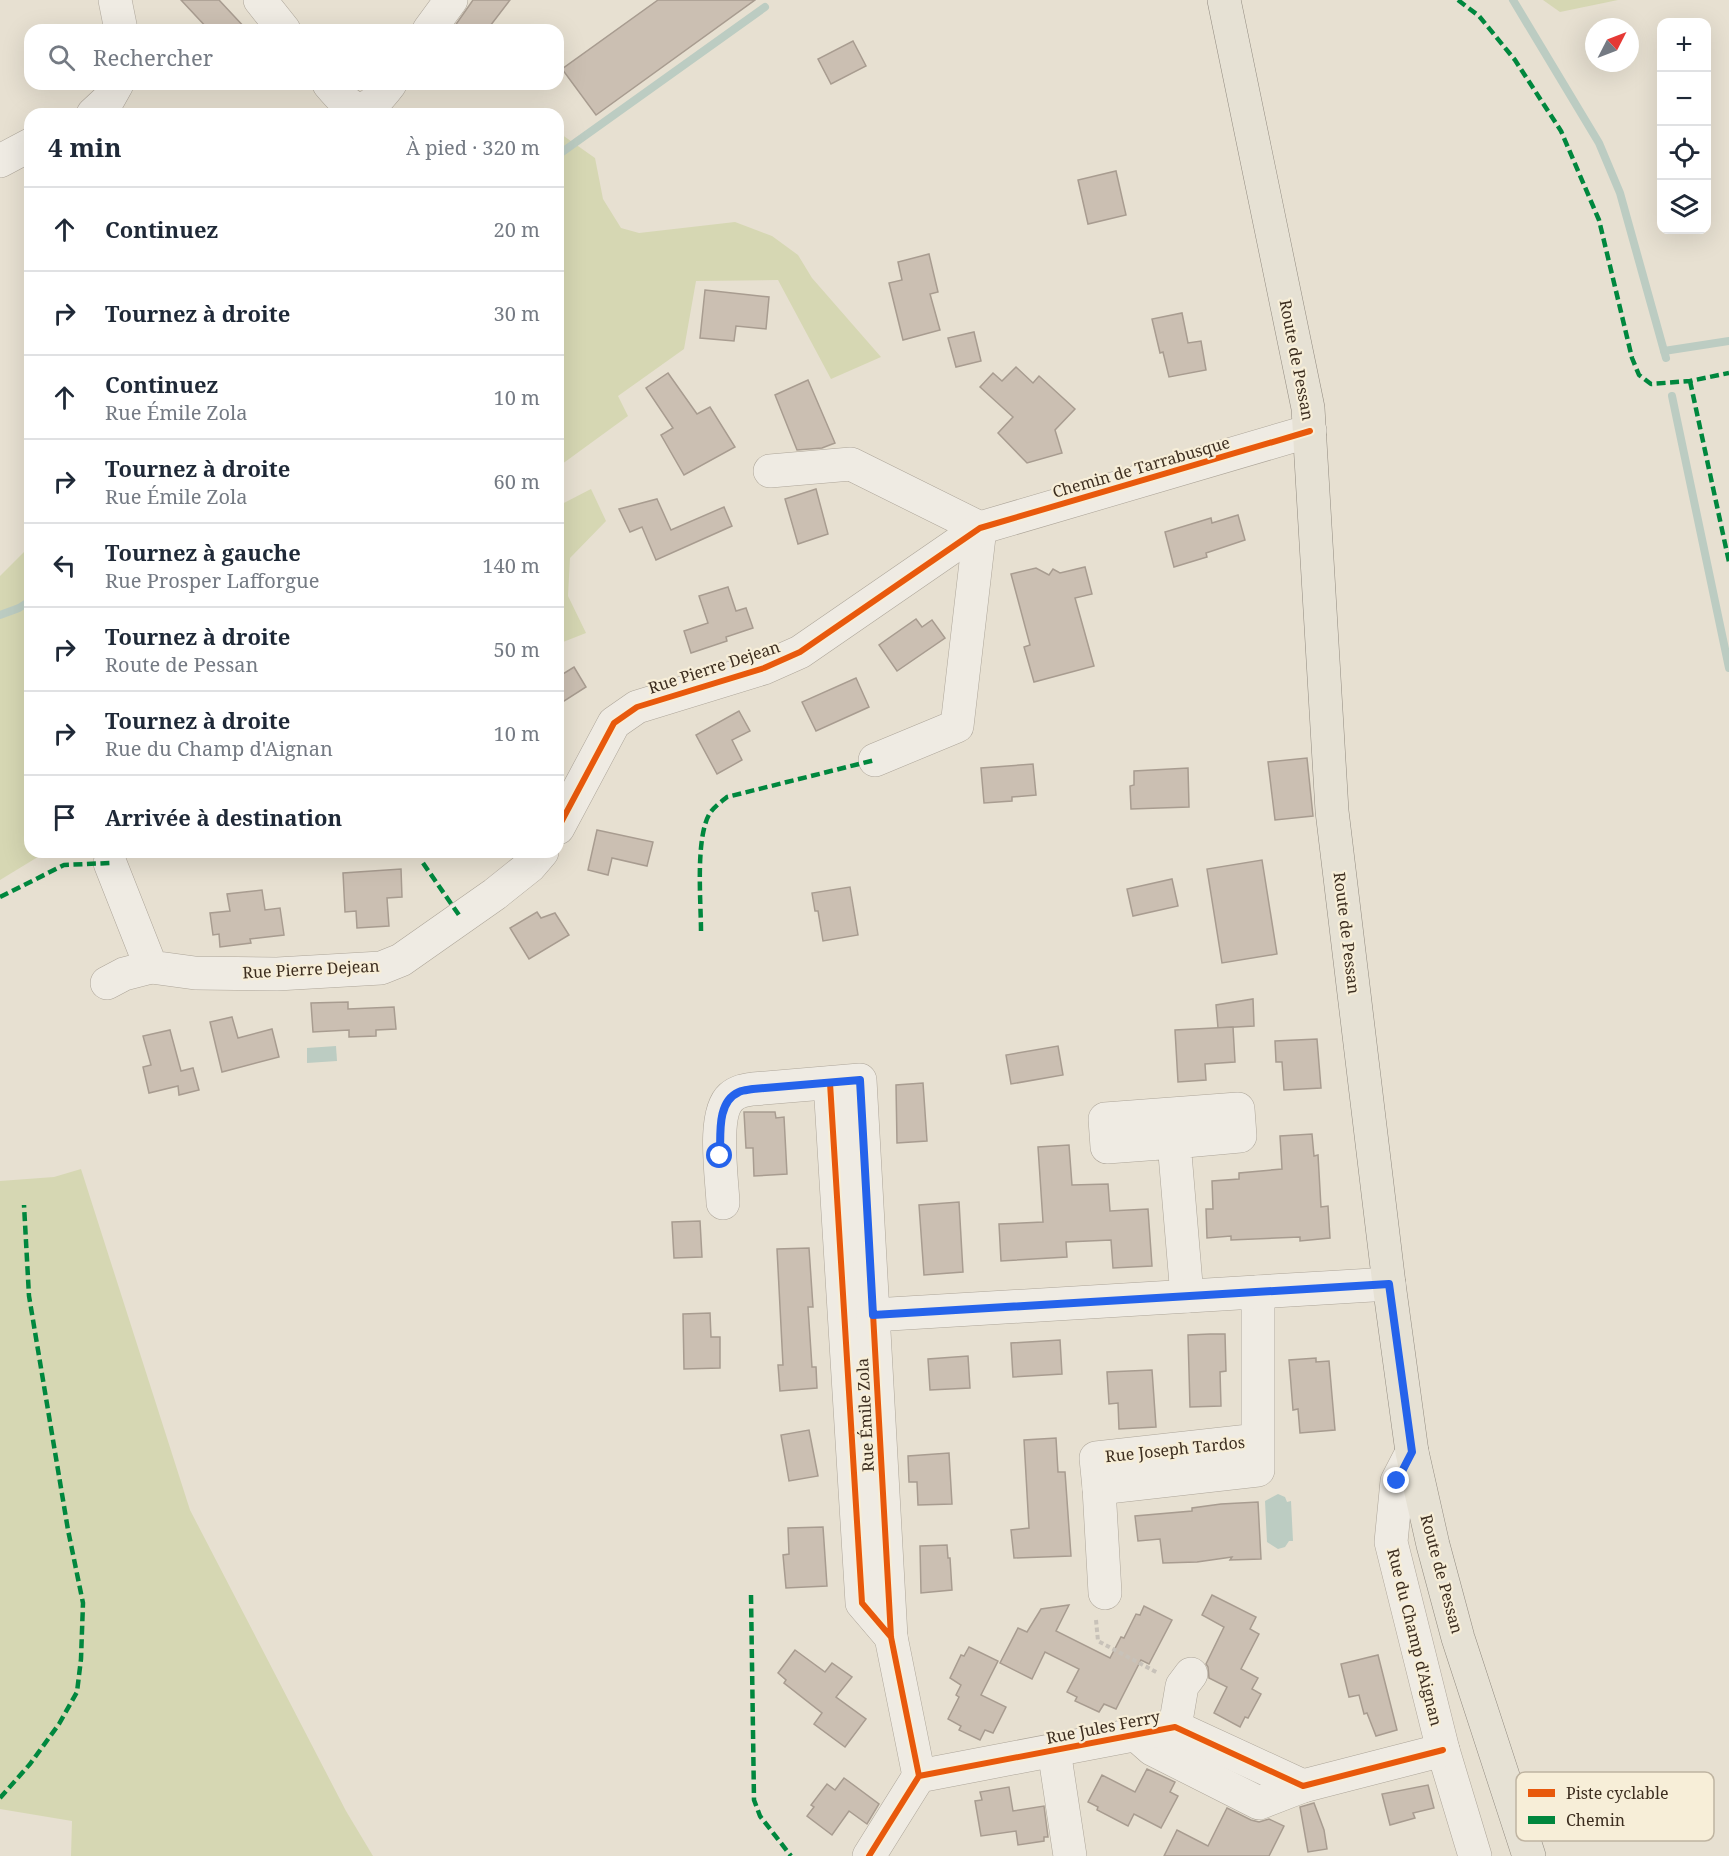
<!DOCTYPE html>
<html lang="fr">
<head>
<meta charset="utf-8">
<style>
  :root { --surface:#fff; --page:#f2f2f3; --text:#1f2937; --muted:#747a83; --line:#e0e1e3 }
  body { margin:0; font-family:"Noto Serif",serif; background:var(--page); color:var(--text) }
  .controls { position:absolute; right:18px; top:18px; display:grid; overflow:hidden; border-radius:12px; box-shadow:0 6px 24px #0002 }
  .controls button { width:54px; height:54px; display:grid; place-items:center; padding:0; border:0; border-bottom:2px solid var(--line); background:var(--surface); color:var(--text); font:30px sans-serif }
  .compass { position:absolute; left:1585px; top:18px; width:54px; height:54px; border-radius:50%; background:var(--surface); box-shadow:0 6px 24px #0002; rotate:48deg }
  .stop { position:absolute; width:18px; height:18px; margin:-14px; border:4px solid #2563eb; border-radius:50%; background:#fff }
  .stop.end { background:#2563eb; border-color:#fff; box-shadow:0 2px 6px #0008 }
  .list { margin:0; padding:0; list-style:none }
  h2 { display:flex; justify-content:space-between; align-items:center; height:78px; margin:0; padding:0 24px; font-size:26px }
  h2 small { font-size:20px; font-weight:400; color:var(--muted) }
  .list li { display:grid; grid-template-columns:39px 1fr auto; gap:18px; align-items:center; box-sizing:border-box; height:84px; padding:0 24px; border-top:2px solid var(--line) }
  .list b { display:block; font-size:22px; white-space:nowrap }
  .list p { margin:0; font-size:20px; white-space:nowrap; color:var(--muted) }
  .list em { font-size:20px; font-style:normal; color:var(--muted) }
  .icon { flex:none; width:33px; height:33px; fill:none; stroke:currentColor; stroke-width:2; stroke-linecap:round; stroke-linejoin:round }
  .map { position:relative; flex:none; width:1729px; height:1856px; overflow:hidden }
  .search { position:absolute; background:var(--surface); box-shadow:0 6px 24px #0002; left:24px; top:24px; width:540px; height:66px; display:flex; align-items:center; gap:15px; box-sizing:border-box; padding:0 21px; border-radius:18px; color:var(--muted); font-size:22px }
  .panel { position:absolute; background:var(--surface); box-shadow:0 6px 24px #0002; left:24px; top:108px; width:540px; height:750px; border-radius:18px }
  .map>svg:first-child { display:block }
</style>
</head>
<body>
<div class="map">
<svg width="1729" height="1856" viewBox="0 0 1729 1856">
  <rect width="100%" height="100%" fill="#e7e0d1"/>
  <!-- green -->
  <g fill="#d6d7b3">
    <path d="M1543 0H1618L1560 12Z"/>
    <path d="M558 132 595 158 603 199 621 228 639 233 735 222 772 236 798 255 812 278 881 357 831 379 778 280 696 281 684 349 618 396 628 416 558 467Z"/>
    <path d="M591 489 606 521 570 558 568 596 586 633 558 644V506Z"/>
    <path d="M30 546V852H46L0 880V576Z"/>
    <path d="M81 1169 190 1510 346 1811 373 1856H71L72 1821 0 1809V1181L54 1177Z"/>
  </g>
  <!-- water -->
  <g fill="#bcccc2">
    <path d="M336 1046 337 1061 307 1063V1048Z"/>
    <path d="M1278 1494 1285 1497 1287 1502 1291 1501 1293 1541H1289L1285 1547 1278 1549 1267 1542 1265 1501Z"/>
  </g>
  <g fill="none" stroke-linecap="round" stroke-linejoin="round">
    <!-- stream -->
    <g stroke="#bcccc2" stroke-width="8">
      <path d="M1513 0 1599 143 1620 193 1666 358"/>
      <path d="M558 155 765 7"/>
      <path d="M1664 351 1729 341"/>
      <path d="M1672 396 1729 668"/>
      <path d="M0 615 19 608 30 601"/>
    </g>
  </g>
  <!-- building -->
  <g fill="#cbbfb2" stroke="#a89c90" stroke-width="1.5">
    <path d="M181 0H219L247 30H209Z"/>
    <path d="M473 0H510L487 30H452Z"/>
    <path d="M658 0H755L596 115 562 69Z"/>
    <path d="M853 41 866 66 831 84 818 59Z"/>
    <path d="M1116 171 1126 215 1088 224 1078 180Z"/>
    <path d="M929 254 938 292 930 294 940 330 903 340 889 283 902 280 898 262Z"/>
    <path d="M705 290 769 297 766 329 736 326 734 341 700 338Z"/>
    <path d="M1182 313 1188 343 1201 341 1206 370 1169 377 1163 352 1160 353 1152 319Z"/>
    <path d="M974 332 981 361 956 367 948 338Z"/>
    <path d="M1016 367 1033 383 1039 376 1075 409 1055 430 1062 453 1027 463 998 433 1013 417 980 387 993 373 1002 381Z"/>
    <path d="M668 373 697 414 710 407 735 447 684 475 661 435 673 428 646 388Z"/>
    <path d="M808 380 835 443 822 448 797 450 775 395Z"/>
    <path d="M816 489 828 534 798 544 785 499Z"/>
    <path d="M657 499 671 530 724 507 732 526 656 560 642 527 630 532 619 509Z"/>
    <path d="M1238 515 1245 540 1206 553 1207 557 1174 567 1165 532 1211 518 1212 523Z"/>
    <path d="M1085 567 1092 594 1075 598 1094 666 1034 682 1024 647 1030 645 1011 574 1036 568 1049 575 1053 569 1060 573Z"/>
    <path d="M728 587 736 611 746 608 753 628 726 637 727 641 691 653 684 631 708 623 699 596Z"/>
    <path d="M916 619 922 627 932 620 945 638 897 671 879 645Z"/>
    <path d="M574 667 586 687 558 705V677Z"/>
    <path d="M856 678 869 707 816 731 802 702Z"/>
    <path d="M739 711 750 731 732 740 742 760 717 774 696 735Z"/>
    <path d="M1307 758 1313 816 1275 820 1268 762Z"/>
    <path d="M1033 764 1036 795 1012 797V801L984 803 981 768Z"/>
    <path d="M1188 768 1189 807 1131 809 1130 786 1134 785V771Z"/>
    <path d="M597 830 653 842 647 866 612 858 608 875 588 870Z"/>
    <path d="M1262 860 1277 954 1222 963 1207 869Z"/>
    <path d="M401 869 402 897 387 898 389 926 357 928 356 911 345 912 343 873Z"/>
    <path d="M1172 879 1178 906 1133 916 1127 889Z"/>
    <path d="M850 887 858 935 823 941 818 911H815L812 893Z"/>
    <path d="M262 890 265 910 280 908 284 935 250 939 251 943 220 947 219 934 213 935 210 913 230 911 227 894Z"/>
    <path d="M537 912 541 918 555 913 569 935 529 959 510 928Z"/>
    <path d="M1253 999 1254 1026 1218 1028 1216 1005Z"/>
    <path d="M348 1002V1009L394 1007 396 1029 376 1030V1036L349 1037V1030L313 1032 311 1003Z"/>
    <path d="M232 1017 238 1038 272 1029 279 1057 222 1072 210 1022Z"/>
    <path d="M1233 1027 1235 1062 1205 1064 1206 1080 1178 1082 1175 1030Z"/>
    <path d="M170 1030 181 1071 193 1068 199 1090 179 1095 178 1086 149 1093 143 1067 151 1065 143 1036Z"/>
    <path d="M1317 1039 1321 1088 1284 1090 1282 1062H1276L1275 1041Z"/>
    <path d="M1058 1046 1063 1075 1011 1084 1006 1055Z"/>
    <path d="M923 1083 927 1141 897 1143 896 1085Z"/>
    <path d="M744 1112H775L776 1118 784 1117 787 1174 754 1176 753 1148H746Z"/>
    <path d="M1312 1134 1314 1156 1318 1155 1321 1207 1328 1206 1330 1238 1300 1241V1237L1231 1240V1236L1207 1238 1206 1209H1213L1212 1181 1239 1179V1173L1282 1169 1280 1136Z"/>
    <path d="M1069 1145 1072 1185 1108 1184 1110 1211 1148 1209 1152 1266 1113 1268 1111 1240 1066 1242 1067 1257 1001 1261 999 1224 1043 1222 1038 1147Z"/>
    <path d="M959 1202 963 1272 924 1275 919 1205Z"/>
    <path d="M700 1221 702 1257 674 1258 672 1222Z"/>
    <path d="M809 1248 813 1307H808L812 1367H816L817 1388 780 1391 778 1365H783L777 1249Z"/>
    <path d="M710 1313 711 1337H720V1368L684 1369 683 1314Z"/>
    <path d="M1210 1334H1225L1226 1371 1220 1372 1221 1406 1190 1407 1188 1335Z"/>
    <path d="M1060 1340 1062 1374 1013 1377 1011 1343Z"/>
    <path d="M968 1356 970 1388 930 1390 928 1359Z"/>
    <path d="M1316 1358V1362L1329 1361 1335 1430 1300 1433 1298 1409 1293 1410 1289 1360Z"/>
    <path d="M1152 1370 1156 1427 1119 1429 1118 1403 1109 1404 1107 1372Z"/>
    <path d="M809 1430 818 1476 789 1481 781 1435Z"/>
    <path d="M1056 1438 1058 1472H1065L1071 1556 1014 1558 1011 1530 1029 1528 1024 1440Z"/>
    <path d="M949 1453 952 1504 918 1505 917 1482H909L908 1456Z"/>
    <path d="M1258 1502 1261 1559 1230 1560 1232 1557 1197 1562 1163 1563 1160 1539 1138 1541 1135 1516 1192 1511V1508L1221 1504Z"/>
    <path d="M823 1527 827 1586 786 1588 783 1555 789 1554 788 1528Z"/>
    <path d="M947 1545 948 1558H950L952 1590 921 1593 920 1546Z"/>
    <path d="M1212 1595 1256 1617 1250 1629 1259 1634 1241 1669 1258 1678 1252 1689 1261 1694 1248 1718 1245 1717 1240 1727 1214 1713 1227 1687 1209 1678 1208 1667 1206 1664 1224 1627 1202 1615Z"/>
    <path d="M1069 1605 1056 1631 1110 1658 1121 1637 1124 1638 1136 1614 1140 1615 1144 1606 1172 1620 1149 1664 1141 1660 1116 1709 1104 1704 1099 1712 1075 1701 1077 1697 1067 1692 1079 1669 1045 1652 1032 1679 1000 1663 1018 1628 1027 1632 1041 1609Z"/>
    <path d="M969 1647 998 1661 981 1695 1006 1707 993 1733 985 1730 980 1740 959 1730 961 1726 948 1719 959 1697 956 1695 961 1685 950 1678 961 1655 964 1656Z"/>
    <path d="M795 1650 825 1672 832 1663 852 1677 836 1697 866 1719 845 1747 814 1724 822 1713 784 1683 786 1680 778 1673Z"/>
    <path d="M1378 1655 1397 1730 1376 1736 1367 1713 1364 1714 1359 1695 1349 1697 1341 1664Z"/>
    <path d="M1147 1769 1175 1782 1170 1792 1178 1796 1161 1828 1134 1814 1128 1826 1097 1810 1098 1807 1088 1802 1102 1775 1135 1792Z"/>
    <path d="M844 1778 879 1804 867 1824 849 1811 832 1835 807 1816 814 1807 811 1805 827 1784 835 1790Z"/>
    <path d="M1428 1785 1434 1808 1413 1813 1415 1818 1390 1825 1382 1794Z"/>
    <path d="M1009 1787 1013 1811 1044 1806 1048 1837H1044V1841L1018 1845 1016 1831 981 1836 975 1801 982 1800 980 1792Z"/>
    <path d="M1314 1803 1324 1830 1327 1849 1308 1852 1300 1807Z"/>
    <path d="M1227 1808 1251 1820 1259 1822 1269 1819 1284 1826 1269 1856H1164L1177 1830 1208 1846Z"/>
  </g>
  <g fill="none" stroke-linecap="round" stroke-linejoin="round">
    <!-- minor casing -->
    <g stroke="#ada599" stroke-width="34">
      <g id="minor">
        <path d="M115 0 121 30"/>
        <path d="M260 0 284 30"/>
        <path d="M429 30 451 0"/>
        <path d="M329 84C356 116 364 118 390 84"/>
        <path d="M93 114 108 100 117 84"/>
        <path d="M0 161 30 145"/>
        <path d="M770 471 851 464 980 528"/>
        <path d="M875 760 957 726 980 528"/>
        <path d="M558 828 614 723 637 707 764 668 800 652 980 528 1310 431"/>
        <path d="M110 863 151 967 195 973 277 974 381 968 401 960 495 894 530 866 542 852"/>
        <path d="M107 983 124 974 151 967"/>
        <path d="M830 1083 862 1603 891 1637"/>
        <path d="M1172 1114 1174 1142 1107 1147 1105 1119 1238 1109 1240 1136 1174 1142 1187 1296"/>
        <path d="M723 1203C722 1178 712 1114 731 1097 738 1091 745 1090 753 1089L860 1080 891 1637 919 1776"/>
        <path d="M1258 1292V1440L1096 1458 1099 1488 1258 1470V1440"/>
        <path d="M873 1315 1389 1284"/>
        <path d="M1412 1452 1397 1481 1391 1542 1443 1750 1475 1856"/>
        <path d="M1099 1488 1105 1593"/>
        <path d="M1175 1727 1182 1686 1191 1674"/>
        <path d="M1135 1734 1152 1749 1259 1803 1303 1786"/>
        <path d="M1054 1750 1070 1856"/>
        <path d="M869 1856 919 1776 1175 1727 1303 1786 1443 1750"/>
      </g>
    </g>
    <!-- major casing -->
    <g stroke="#928b80" stroke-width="34">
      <path id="major" d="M1224 0 1308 408 1332 811 1389 1284 1412 1452 1433 1545 1458 1638 1529 1856"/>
    </g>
    <!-- path -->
    <path stroke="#c8c2b9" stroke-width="4" stroke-dasharray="4.5 3" stroke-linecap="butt" d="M1096 1620 1098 1641 1158 1673"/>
    <!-- minor -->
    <use href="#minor" stroke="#efebe3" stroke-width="33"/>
    <!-- major -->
    <use href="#major" stroke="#e6e1d4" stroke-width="33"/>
    <!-- quiet -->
    <g stroke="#00873e" stroke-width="4.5" stroke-dasharray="9 4.5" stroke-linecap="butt">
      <path d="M1458 0 1479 16 1515 60 1561 131 1599 220 1632 358 1639 375 1651 384 1690 381 1729 373"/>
      <path d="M1690 381 1729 562"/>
      <path d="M423 863 461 918"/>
      <path d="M0 897 64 865 110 863"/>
      <path d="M701 931C701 902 695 837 710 813 714 807 721 802 727 797L875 760"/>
      <path d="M751 1595 754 1800 760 1816 791 1856"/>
      <path d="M0 1798 30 1764 59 1724 77 1692 81 1659 83 1603 68 1530 29 1296 24 1205"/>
    </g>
    <!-- cycleway casing -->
    <g stroke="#f7eed8" stroke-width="10">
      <g id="cycleway">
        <path d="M558 828 614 723 637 707 764 668 800 652 980 528 1310 431"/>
        <path d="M891 1637 862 1603 830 1083 860 1080 891 1637 919 1776"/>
        <path d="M869 1856 919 1776 1175 1727 1303 1786 1443 1750"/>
      </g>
    </g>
    <!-- cycleway -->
    <use href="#cycleway" stroke="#e8590c" stroke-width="6"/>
  </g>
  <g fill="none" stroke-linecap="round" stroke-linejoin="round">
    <!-- route -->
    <path stroke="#2563eb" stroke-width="8" d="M720 1156C721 1136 716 1102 739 1092 743 1090 748 1090 753 1089L860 1080 873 1315 1389 1284 1412 1452 1397 1481"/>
  </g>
  <g text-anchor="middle" stroke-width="4.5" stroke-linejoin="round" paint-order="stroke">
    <!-- street labels -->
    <g font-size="16" fill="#3d2e20" stroke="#f7eed8">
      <text transform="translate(1297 360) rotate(79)" y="6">Route de Pessan</text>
      <text transform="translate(1141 467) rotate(-16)" y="6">Chemin de Tarrabusque</text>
      <text transform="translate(714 667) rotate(-18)" y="6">Rue Pierre Dejean</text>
      <text transform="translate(1347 933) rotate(83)" y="6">Route de Pessan</text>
      <text transform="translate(311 969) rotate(-3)" y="6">Rue Pierre Dejean</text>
      <text transform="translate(865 1415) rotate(-93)" y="6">Rue Émile Zola</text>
      <text transform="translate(1175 1449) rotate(-6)" y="6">Rue Joseph Tardos</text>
      <text transform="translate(1442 1574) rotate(75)" y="6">Route de Pessan</text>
      <text transform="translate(1415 1637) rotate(76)" y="6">Rue du Champ d'Aignan</text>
      <text transform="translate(1103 1727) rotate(-11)" y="6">Rue Jules Ferry</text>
    </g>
  </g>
  <!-- legend -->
  <rect x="1516" y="1772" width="198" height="69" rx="9" fill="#f7eed8" stroke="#bfb4a1" stroke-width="1.5"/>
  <rect x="1528" y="1789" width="27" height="8" fill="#e8590c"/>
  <rect x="1528" y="1816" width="27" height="8" fill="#00873e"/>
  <g font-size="16" fill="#3d2e20">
    <text x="1566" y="1799">Piste cyclable</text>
    <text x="1566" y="1826">Chemin</text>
  </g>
</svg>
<div class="controls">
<button>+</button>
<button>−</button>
<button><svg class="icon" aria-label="locate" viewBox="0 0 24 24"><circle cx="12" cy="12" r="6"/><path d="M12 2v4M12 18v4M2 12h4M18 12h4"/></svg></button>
<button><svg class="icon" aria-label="layers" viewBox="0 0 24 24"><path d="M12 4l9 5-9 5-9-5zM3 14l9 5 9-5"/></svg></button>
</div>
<svg class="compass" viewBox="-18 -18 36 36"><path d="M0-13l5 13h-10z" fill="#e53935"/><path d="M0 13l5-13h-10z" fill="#747a83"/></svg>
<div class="stop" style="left:720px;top:1156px"></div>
<div class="stop end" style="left:1397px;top:1481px"></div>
<div class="search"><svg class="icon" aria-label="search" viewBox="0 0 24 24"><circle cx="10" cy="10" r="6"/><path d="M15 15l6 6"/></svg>Rechercher</div>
<section class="panel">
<h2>4 min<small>À pied · 320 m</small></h2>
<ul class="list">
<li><svg class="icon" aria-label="ahead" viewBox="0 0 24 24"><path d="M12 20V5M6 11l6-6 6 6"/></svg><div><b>Continuez</b></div><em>20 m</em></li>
<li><svg class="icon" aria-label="right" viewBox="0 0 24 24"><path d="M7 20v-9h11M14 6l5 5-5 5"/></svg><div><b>Tournez à droite</b></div><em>30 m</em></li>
<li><svg class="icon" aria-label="ahead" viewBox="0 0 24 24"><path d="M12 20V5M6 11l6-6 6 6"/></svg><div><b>Continuez</b><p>Rue Émile Zola</p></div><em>10 m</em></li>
<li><svg class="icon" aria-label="right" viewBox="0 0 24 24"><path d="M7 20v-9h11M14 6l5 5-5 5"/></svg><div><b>Tournez à droite</b><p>Rue Émile Zola</p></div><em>60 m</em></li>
<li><svg class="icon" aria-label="left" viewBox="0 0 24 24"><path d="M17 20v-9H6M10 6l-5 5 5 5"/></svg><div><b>Tournez à gauche</b><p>Rue Prosper Lafforgue</p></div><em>140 m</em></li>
<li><svg class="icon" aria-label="right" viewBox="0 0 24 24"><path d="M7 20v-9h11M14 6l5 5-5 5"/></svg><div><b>Tournez à droite</b><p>Route de Pessan</p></div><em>50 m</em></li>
<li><svg class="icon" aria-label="right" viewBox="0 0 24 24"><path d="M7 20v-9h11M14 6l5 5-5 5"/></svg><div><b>Tournez à droite</b><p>Rue du Champ d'Aignan</p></div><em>10 m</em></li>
<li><svg class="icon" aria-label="arrive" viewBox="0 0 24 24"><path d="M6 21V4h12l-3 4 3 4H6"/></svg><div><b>Arrivée à destination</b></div></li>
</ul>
</section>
</div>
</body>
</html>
